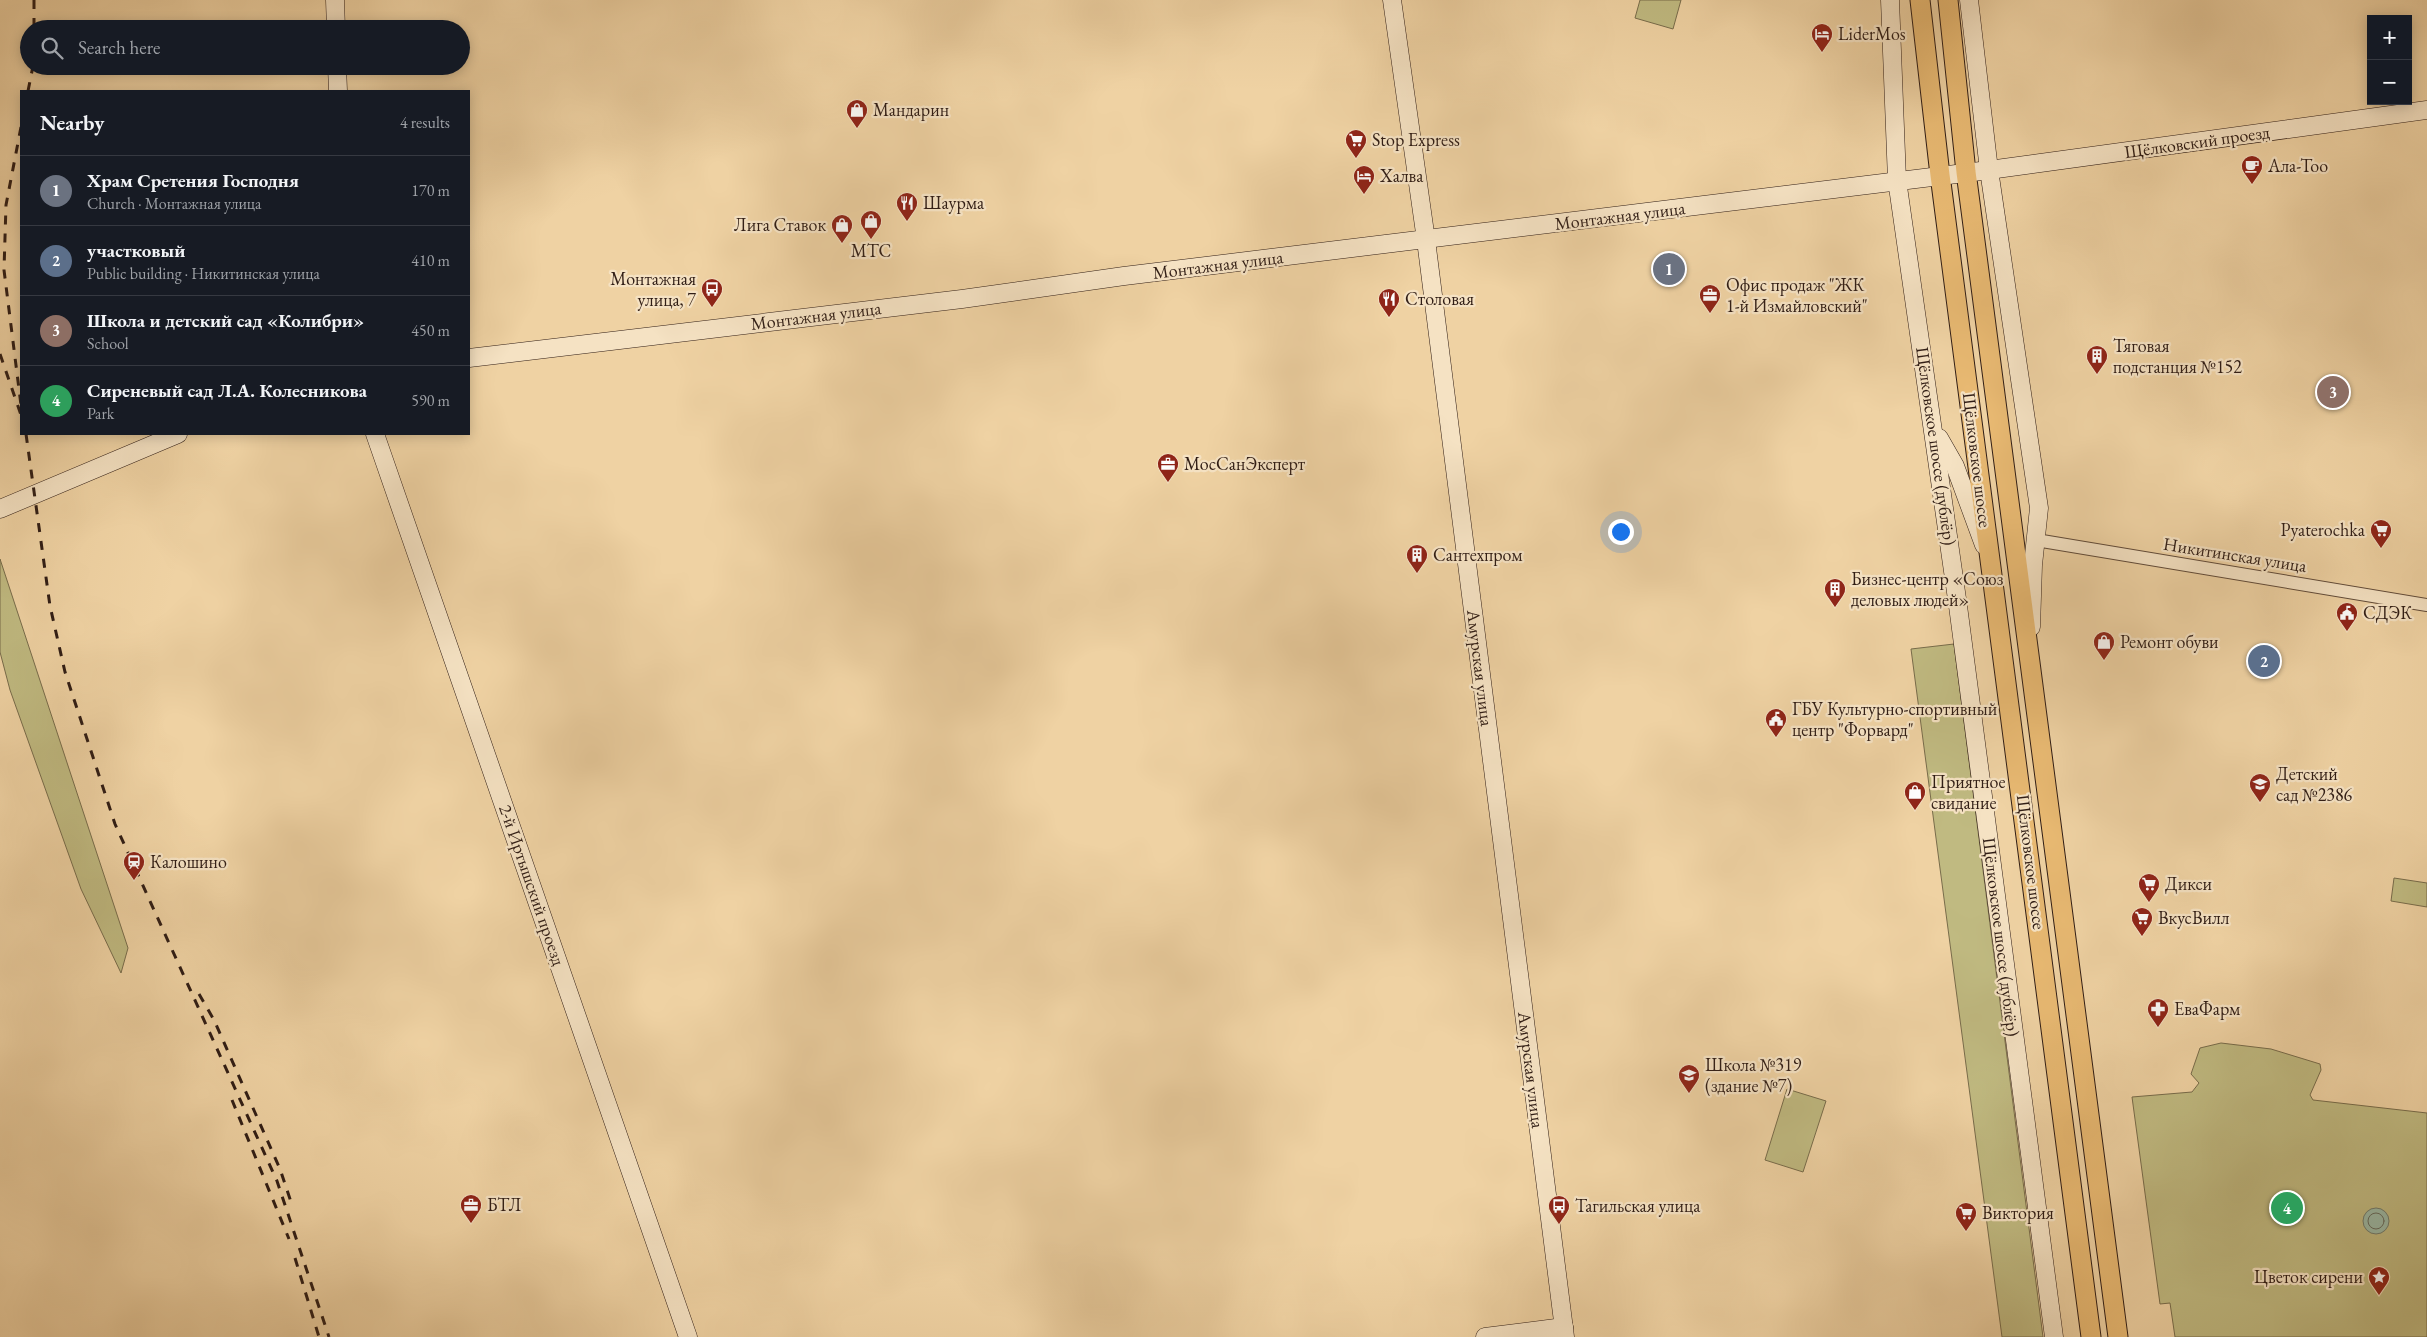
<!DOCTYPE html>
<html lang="en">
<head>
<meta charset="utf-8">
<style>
  :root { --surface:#171b24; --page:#20242c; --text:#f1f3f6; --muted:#9ea1a6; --line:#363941; --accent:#0b8043 }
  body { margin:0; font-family:"EB Garamond",serif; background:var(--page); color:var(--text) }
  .controls { position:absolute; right:15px; top:15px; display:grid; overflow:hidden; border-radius:0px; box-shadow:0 2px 12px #0003 }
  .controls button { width:45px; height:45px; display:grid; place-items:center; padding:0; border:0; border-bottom:1px solid var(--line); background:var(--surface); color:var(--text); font:25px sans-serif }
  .you { position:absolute; left:1620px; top:531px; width:18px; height:18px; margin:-12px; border:4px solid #fff; border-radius:50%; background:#1a73e8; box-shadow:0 0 0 8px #1a73e833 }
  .badge { display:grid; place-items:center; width:32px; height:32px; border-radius:50%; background:var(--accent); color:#fff; font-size:16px; font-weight:700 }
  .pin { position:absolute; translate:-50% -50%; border:2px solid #fff; box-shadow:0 1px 5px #0006 }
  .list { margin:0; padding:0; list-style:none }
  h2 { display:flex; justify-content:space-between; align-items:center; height:65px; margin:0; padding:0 20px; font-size:21px }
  h2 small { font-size:16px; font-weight:400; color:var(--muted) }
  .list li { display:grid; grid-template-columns:32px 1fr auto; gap:15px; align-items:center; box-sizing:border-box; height:70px; padding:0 20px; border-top:1px solid var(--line) }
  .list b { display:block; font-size:19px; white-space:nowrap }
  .list p { margin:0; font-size:16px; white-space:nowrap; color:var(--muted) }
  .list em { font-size:16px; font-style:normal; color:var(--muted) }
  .icon { flex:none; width:28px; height:28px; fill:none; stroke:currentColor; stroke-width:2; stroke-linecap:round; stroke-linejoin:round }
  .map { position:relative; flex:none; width:2427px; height:1337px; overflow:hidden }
  .search { position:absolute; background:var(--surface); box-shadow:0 2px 12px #0003; left:20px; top:20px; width:450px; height:55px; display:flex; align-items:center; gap:12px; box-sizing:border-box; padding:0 18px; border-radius:28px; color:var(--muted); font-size:19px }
  .panel { position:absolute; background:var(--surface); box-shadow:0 2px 12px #0003; left:20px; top:90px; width:450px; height:345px; border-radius:0px }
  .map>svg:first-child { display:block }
</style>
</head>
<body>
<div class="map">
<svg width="2427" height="1337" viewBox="0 0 2427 1337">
  <rect width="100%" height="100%" fill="#efd2a3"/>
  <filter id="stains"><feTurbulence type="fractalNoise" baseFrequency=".004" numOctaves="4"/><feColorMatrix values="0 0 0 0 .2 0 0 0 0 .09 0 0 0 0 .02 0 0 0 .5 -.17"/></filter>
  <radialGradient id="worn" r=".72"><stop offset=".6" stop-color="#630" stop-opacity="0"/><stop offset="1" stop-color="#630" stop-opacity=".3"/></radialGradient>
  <!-- green -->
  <g fill="#c0ba81" stroke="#786c4b">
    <path d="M1640 0H1681L1673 29 1635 18Z"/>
    <path d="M0 559 128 948 121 973 81 889 10 690 0 652Z"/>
    <path d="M1954 644 2043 1337H2002L1911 649Z"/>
    <path d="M2394 878 2427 883V907L2391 901Z"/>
    <path d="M2221 1043 2271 1049 2320 1064 2321 1070 2310 1095 2313 1100 2427 1113V1337H2175L2170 1303 2160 1304 2132 1097 2192 1092 2199 1083 2191 1074 2200 1048Z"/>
    <path d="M1787 1089 1826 1101 1803 1172 1765 1160Z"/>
  </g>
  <!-- water -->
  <circle fill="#9ab8a5" stroke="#707a6b" cx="2376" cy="1221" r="13"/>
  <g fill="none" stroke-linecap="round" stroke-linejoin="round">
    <!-- shore -->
    <circle stroke="#656a5d" stroke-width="1" cx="2376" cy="1221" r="8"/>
    <!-- street casing -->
    <g stroke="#604a38" stroke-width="14">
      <path id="street" d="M2036 540 2427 605"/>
    </g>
    <!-- secondary casing -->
    <g stroke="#301d15" stroke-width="19">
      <g id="secondary">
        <path d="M335 0 336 29"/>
        <path d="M1392 0 1426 240 1565 1337"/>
        <path d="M1890 0 1897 180 1958 606 2054 1337"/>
        <path d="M1969 0 1989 170 2039 508 2033 565 2031 627"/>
        <path d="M337 66 338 91"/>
        <path d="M469 358 962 299 1124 276 1989 170 2427 110"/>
        <path d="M375 434 688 1337"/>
        <path d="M1939 438 1955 466 1984 545"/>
        <path d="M0 509 178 434"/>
        <path d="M1485 1337 1564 1327"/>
      </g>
    </g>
    <!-- primary casing -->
    <g stroke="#301d15" stroke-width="21">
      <g id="primary">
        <path d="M1920 0 1940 175 2091 1337"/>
        <path d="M1948 0 1966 172 2118 1337"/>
      </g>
    </g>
    <!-- street -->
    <use href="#street" stroke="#f5e2c3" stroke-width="12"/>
    <!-- secondary -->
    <use href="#secondary" stroke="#f5e2c3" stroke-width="18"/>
    <!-- primary -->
    <use href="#primary" stroke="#e8b972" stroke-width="19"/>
    <!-- rail -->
    <g stroke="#301d15" stroke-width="3" stroke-dasharray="9 9" stroke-linecap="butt">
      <path d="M34 0V29"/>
      <path d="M28 91 33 66"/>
      <path d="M21 127 6 205 4 270 21 405"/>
      <path d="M0 354 21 415"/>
      <path d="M26 434 50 606 65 672 115 824 277 1181 329 1337"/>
      <path d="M199 994 214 1020 280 1169 291 1202"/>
      <path d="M232 1100 289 1239"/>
      <path d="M295 1258 319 1337"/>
    </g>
  </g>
  <!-- icons -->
  <defs>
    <g id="hotel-pin" transform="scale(1.125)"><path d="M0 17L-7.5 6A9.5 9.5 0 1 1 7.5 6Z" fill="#8f2418" stroke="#f5e2c3"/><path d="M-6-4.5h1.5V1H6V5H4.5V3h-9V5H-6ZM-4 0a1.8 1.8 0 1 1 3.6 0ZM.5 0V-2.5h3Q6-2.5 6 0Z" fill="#fff"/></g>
    <g id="shop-pin" transform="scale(1.125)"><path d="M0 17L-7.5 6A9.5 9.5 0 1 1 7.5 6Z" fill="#8f2418" stroke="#f5e2c3"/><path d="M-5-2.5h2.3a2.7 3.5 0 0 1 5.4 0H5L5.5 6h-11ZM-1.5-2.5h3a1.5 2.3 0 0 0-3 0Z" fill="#fff"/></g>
    <g id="supermarket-pin" transform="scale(1.125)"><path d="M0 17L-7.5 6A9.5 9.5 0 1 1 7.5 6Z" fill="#8f2418" stroke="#f5e2c3"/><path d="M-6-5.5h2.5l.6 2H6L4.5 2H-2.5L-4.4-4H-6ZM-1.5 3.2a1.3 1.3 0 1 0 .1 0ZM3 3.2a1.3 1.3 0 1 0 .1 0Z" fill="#fff"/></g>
    <g id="cafe-pin" transform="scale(1.125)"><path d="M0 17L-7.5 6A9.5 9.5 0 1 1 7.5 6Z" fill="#8f2418" stroke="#f5e2c3"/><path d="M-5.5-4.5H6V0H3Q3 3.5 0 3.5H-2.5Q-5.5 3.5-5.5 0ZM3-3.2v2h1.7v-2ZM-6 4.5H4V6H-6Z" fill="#fff"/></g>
    <g id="restaurant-pin" transform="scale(1.125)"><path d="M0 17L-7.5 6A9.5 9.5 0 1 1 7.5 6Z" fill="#8f2418" stroke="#f5e2c3"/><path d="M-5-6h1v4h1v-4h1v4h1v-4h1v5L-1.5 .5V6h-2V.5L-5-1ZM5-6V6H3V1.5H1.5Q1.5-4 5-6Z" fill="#fff"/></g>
    <g id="bus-pin" transform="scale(1.125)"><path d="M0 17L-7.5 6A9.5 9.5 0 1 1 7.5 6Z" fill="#8f2418" stroke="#f5e2c3"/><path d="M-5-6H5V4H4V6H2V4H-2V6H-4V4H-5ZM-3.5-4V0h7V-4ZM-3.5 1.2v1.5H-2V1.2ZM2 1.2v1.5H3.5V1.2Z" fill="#fff"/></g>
    <g id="office-pin" transform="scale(1.125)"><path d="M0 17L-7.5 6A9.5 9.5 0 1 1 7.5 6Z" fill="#8f2418" stroke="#f5e2c3"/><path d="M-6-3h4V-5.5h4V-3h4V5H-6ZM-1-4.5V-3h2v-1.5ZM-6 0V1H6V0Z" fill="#fff"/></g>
    <g id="building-pin" transform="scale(1.125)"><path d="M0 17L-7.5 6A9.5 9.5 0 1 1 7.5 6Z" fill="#8f2418" stroke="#f5e2c3"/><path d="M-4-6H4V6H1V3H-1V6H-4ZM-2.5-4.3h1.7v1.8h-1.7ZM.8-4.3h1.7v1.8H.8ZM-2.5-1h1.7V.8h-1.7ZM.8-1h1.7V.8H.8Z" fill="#fff"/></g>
    <g id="civic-pin" transform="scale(1.125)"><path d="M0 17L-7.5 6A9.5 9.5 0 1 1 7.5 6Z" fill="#8f2418" stroke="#f5e2c3"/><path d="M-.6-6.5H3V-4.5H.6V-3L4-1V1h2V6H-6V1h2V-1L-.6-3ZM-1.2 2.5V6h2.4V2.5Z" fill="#fff"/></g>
    <g id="school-pin" transform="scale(1.125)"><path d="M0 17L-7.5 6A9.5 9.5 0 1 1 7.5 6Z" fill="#8f2418" stroke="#f5e2c3"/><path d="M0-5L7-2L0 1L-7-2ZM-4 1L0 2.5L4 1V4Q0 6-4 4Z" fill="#fff"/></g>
    <g id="station-pin" transform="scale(1.125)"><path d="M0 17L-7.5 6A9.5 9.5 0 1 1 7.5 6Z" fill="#8f2418" stroke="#f5e2c3"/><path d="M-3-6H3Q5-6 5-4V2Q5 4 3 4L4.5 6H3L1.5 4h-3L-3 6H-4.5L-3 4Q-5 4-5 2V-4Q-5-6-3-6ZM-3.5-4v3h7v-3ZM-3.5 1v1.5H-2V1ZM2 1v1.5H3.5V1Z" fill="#fff"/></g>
    <g id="pharmacy-pin" transform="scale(1.125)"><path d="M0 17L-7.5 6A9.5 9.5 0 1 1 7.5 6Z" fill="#8f2418" stroke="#f5e2c3"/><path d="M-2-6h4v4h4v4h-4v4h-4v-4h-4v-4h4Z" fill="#fff"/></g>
    <g id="sight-pin" transform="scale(1.125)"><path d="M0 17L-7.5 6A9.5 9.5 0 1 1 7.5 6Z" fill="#8f2418" stroke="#f5e2c3"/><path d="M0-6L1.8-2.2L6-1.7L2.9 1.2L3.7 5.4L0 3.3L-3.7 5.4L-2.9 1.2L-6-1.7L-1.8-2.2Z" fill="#fff"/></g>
  </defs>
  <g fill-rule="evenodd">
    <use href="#hotel-pin" x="1822" y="34"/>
    <use href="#shop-pin" x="857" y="110"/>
    <use href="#supermarket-pin" x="1356" y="140"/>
    <use href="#cafe-pin" x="2252" y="166"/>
    <use href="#hotel-pin" x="1364" y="176"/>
    <use href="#restaurant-pin" x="907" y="203"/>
    <use href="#shop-pin" x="871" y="221"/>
    <use href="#shop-pin" x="842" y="225"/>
    <use href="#bus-pin" x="712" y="289"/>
    <use href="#office-pin" x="1710" y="295"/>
    <use href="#restaurant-pin" x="1389" y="299"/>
    <use href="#building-pin" x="2097" y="356"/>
    <use href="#office-pin" x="1168" y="464"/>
    <use href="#supermarket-pin" x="2381" y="530"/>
    <use href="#building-pin" x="1417" y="555"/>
    <use href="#building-pin" x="1835" y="589"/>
    <use href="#civic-pin" x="2347" y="613"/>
    <use href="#shop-pin" x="2104" y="642"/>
    <use href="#civic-pin" x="1776" y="719"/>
    <use href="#school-pin" x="2260" y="784"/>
    <use href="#shop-pin" x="1915" y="792"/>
    <use href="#station-pin" x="134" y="862"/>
    <use href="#supermarket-pin" x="2149" y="884"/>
    <use href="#supermarket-pin" x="2142" y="918"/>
    <use href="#pharmacy-pin" x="2158" y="1009"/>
    <use href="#school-pin" x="1689" y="1075"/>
    <use href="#office-pin" x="471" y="1205"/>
    <use href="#bus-pin" x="1559" y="1206"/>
    <use href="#supermarket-pin" x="1966" y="1213"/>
    <use href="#sight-pin" x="2379" y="1277"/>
  </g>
  <g text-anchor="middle" stroke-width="4.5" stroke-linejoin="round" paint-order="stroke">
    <!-- poi labels -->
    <g font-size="18" fill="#301d15" stroke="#f5e2c3" text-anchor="start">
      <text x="1838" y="40">LiderMos</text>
      <text x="873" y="116">Мандарин</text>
      <text x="1372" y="146">Stop Express</text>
      <text x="2268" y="172">Ала-Тоо</text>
      <text x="1380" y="182">Халва</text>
      <text x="923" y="209">Шаурма</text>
      <text x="826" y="231" text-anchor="end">Лига Ставок</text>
      <text x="871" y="257" text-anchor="middle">МТС</text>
      <text x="696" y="285" text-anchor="end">Монтажная<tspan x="696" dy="21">улица, 7</tspan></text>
      <text x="1726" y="291">Офис продаж "ЖК<tspan x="1726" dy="21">1-й Измайловский"</tspan></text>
      <text x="1405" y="305">Столовая</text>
      <text x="2113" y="352">Тяговая<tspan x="2113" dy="21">подстанция №152</tspan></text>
      <text x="1184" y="470">МосСанЭксперт</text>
      <text x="2365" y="536" text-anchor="end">Pyaterochka</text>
      <text x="1433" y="561">Сантехпром</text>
      <text x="1851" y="585">Бизнес-центр «Союз<tspan x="1851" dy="21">деловых людей»</tspan></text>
      <text x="2363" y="619">СДЭК</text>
      <text x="2120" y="648">Ремонт обуви</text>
      <text x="1792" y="715">ГБУ Культурно-спортивный<tspan x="1792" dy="21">центр "Форвард"</tspan></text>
      <text x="2276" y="780">Детский<tspan x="2276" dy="21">сад №2386</tspan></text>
      <text x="1931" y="788">Приятное<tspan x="1931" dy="21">свидание</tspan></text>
      <text x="150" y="868">Калошино</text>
      <text x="2165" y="890">Дикси</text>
      <text x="2158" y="924">ВкусВилл</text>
      <text x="2174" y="1015">ЕваФарм</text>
      <text x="1705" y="1071">Школа №319<tspan x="1705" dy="21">(здание №7)</tspan></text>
      <text x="487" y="1211">БТЛ</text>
      <text x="1575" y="1212">Тагильская улица</text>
      <text x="1982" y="1219">Виктория</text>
      <text x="2363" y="1283" text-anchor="end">Цветок сирени</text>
    </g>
    <!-- street labels -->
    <g font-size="18" fill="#301d15" stroke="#f5e2c3">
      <text transform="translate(2197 142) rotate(-8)" y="6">Щёлковский проезд</text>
      <text transform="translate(1620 216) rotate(-7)" y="6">Монтажная улица</text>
      <text transform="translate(1218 265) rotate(-7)" y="6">Монтажная улица</text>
      <text transform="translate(816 316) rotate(-7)" y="6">Монтажная улица</text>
      <text transform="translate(1936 446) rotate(82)" y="6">Щёлковское шоссе (дублёр)</text>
      <text transform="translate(1977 460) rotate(83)" y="6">Щёлковское шоссе</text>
      <text transform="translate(2235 555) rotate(9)" y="6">Никитинская улица</text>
      <text transform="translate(1480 668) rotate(83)" y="6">Амурская улица</text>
      <text transform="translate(2031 862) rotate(83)" y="6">Щёлковское шоссе</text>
      <text transform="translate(532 885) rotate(71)" y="6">2-й Иртышский проезд</text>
      <text transform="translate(2001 937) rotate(83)" y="6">Щёлковское шоссе (дублёр)</text>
      <text transform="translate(1531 1070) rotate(83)" y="6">Амурская улица</text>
    </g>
  </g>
  <rect width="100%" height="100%" filter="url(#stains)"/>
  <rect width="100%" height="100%" fill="url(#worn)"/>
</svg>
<div class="controls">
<button>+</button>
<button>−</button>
</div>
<div class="you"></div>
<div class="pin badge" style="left:1669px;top:269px;background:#6b7280">1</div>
<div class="pin badge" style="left:2264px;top:661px;background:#5c6f8a">2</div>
<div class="pin badge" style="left:2333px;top:392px;background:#8d6e63">3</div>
<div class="pin badge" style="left:2287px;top:1208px;background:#2e9e5b">4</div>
<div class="search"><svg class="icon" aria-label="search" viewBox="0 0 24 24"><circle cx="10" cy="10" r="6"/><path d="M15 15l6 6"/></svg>Search here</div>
<section class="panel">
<h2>Nearby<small>4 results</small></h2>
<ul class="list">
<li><span class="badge" style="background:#6b7280">1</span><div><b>Храм Сретения Господня</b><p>Church · Монтажная улица</p></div><em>170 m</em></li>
<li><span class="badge" style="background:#5c6f8a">2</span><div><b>участковый</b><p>Public building · Никитинская улица</p></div><em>410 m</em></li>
<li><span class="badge" style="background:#8d6e63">3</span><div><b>Школа и детский сад «Колибри»</b><p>School</p></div><em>450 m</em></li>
<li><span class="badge" style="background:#2e9e5b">4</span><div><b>Сиреневый сад Л.А. Колесникова</b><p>Park</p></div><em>590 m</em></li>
</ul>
</section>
</div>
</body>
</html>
